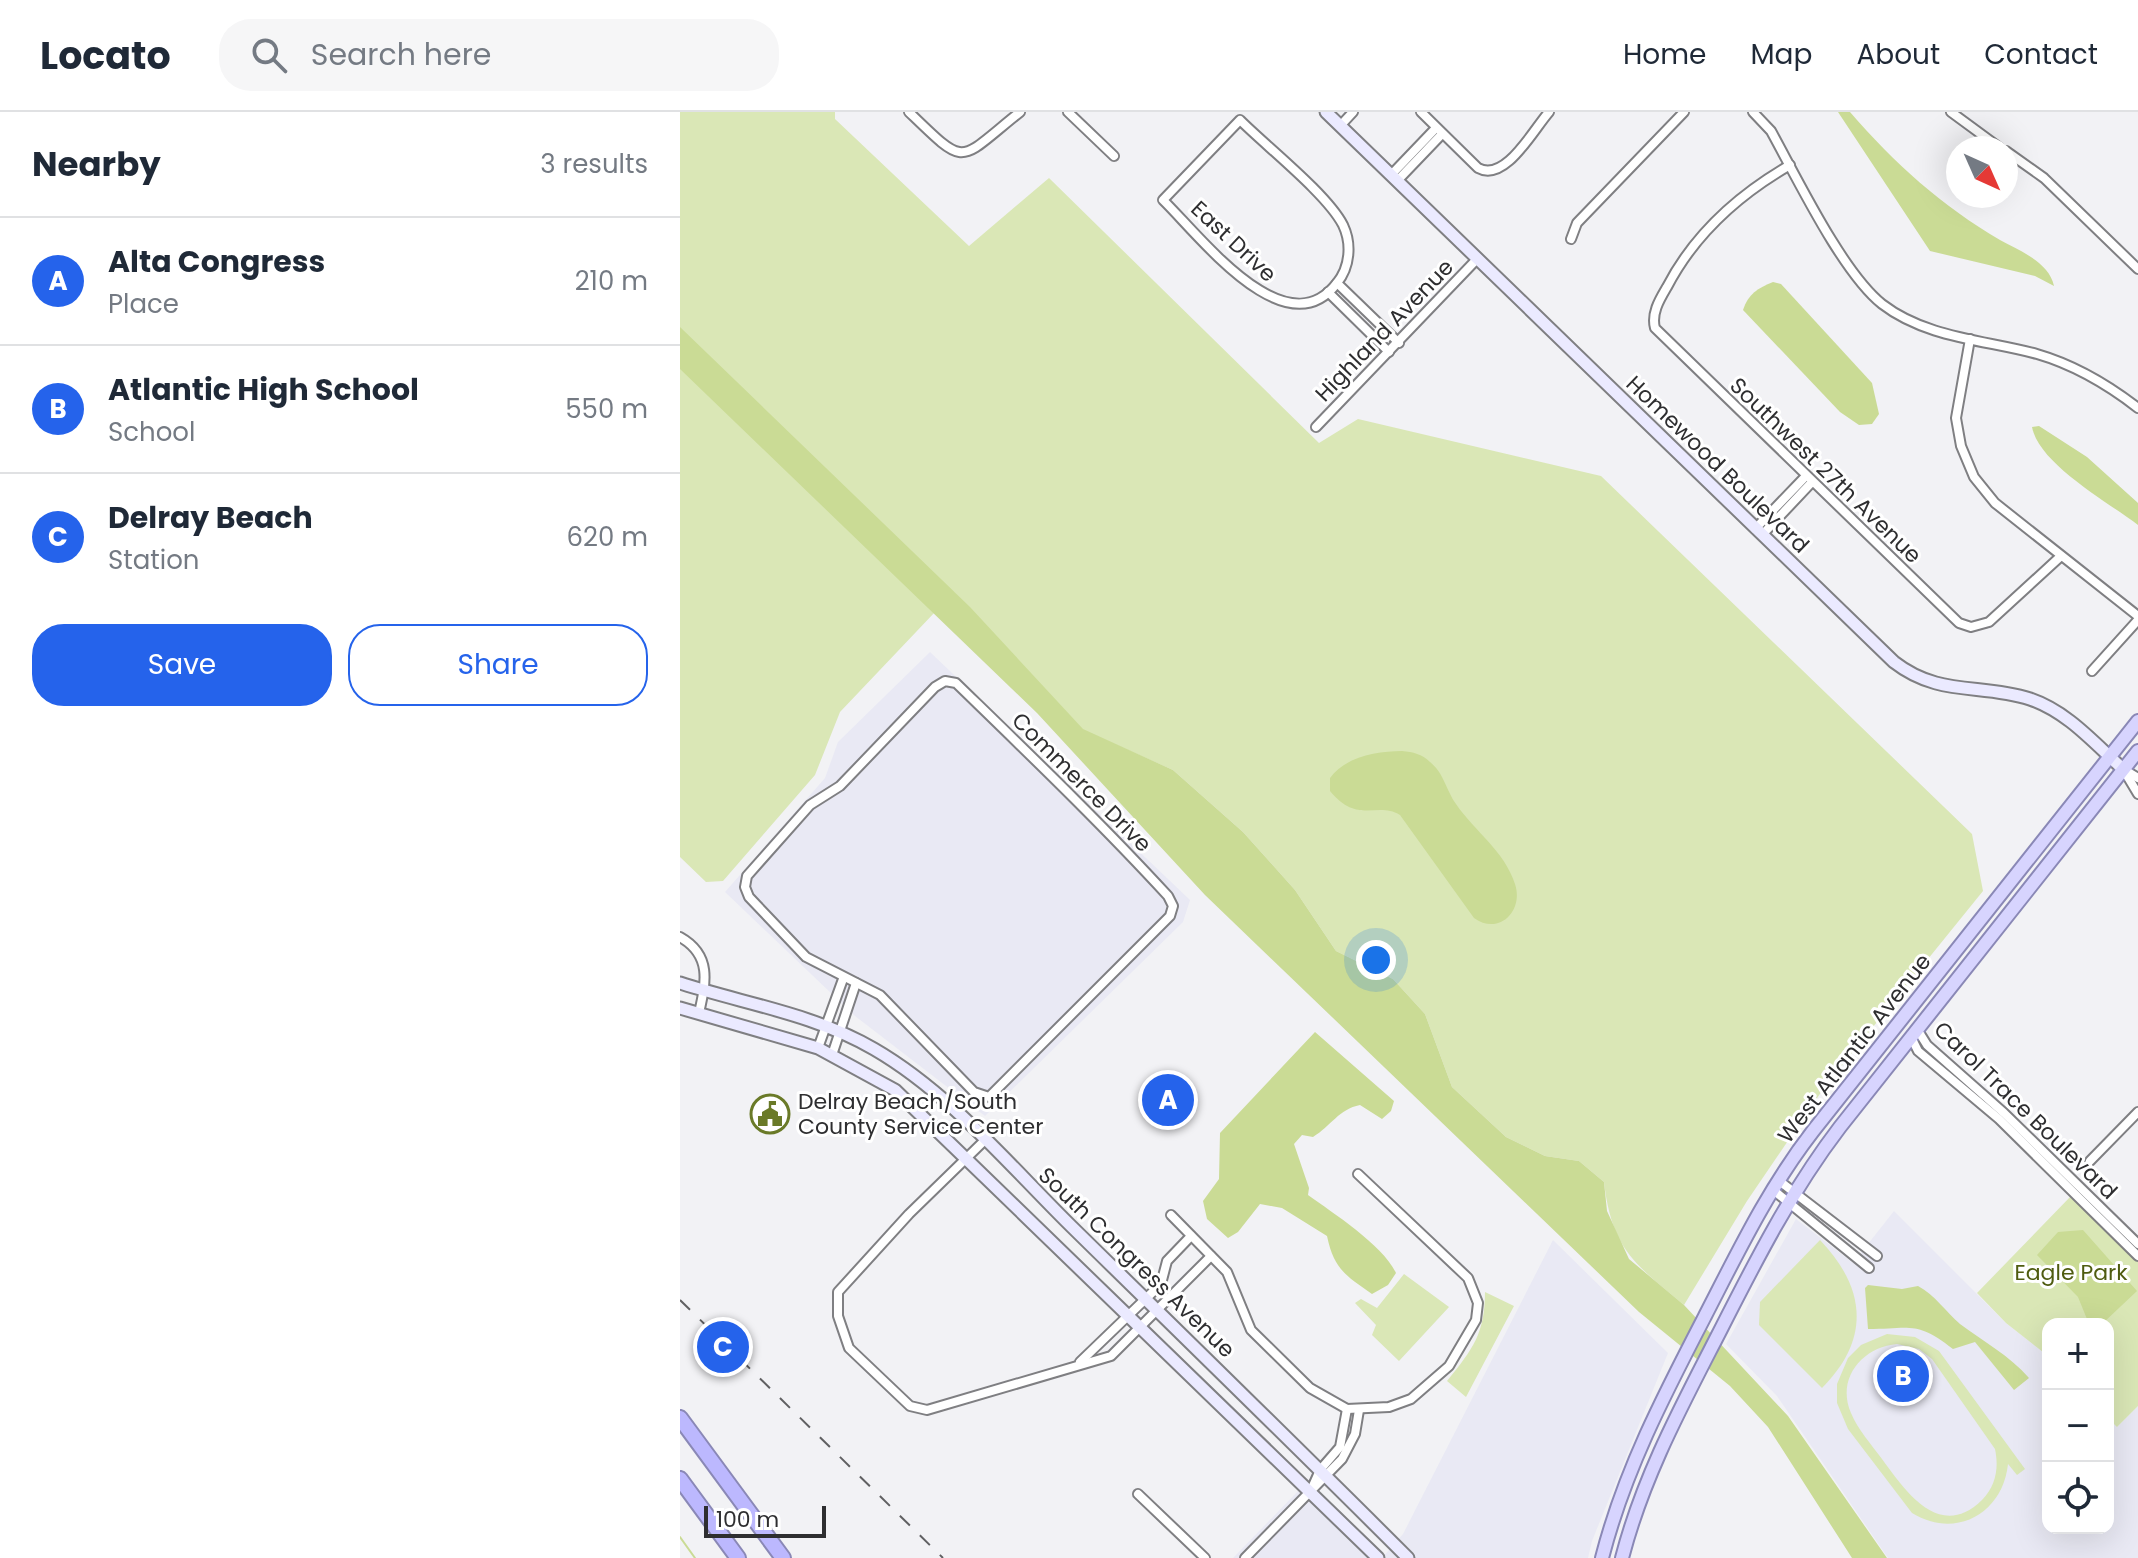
<!DOCTYPE html>
<html lang="en">
<head>
<meta charset="utf-8">
<style>
  :root { --surface:#fff; --page:#f6f6f7; --text:#1f2937; --muted:#747a83; --line:#e0e1e3; --accent:#2563eb }
  body { margin:0; font-family:Poppins,sans-serif; background:var(--page); color:var(--text) }
  .controls { position:absolute; right:24px; bottom:24px; display:grid; overflow:hidden; border-radius:16px; box-shadow:0 8px 32px #0002 }
  .controls button { width:72px; height:72px; display:grid; place-items:center; padding:0; border:0; border-bottom:2px solid var(--line); background:var(--surface); color:var(--text); font:40px sans-serif }
  .compass { position:absolute; left:1266px; top:24px; width:72px; height:72px; border-radius:50%; background:var(--surface); box-shadow:0 8px 32px #0002; rotate:135deg }
  .scale { position:absolute; left:24px; bottom:20px; width:122px; box-sizing:border-box; padding-left:8px; border:4px solid #2e2e30; border-top:0; font-size:22px; line-height:28px; white-space:nowrap; color:#2e2e30; -webkit-text-stroke:6px #fff; paint-order:stroke }
  .you { position:absolute; left:696px; top:848px; width:28px; height:28px; margin:-20px; border:6px solid #fff; border-radius:50%; background:#1a73e8; box-shadow:0 0 0 12px #1a73e833 }
  .badge { display:grid; place-items:center; width:52px; height:52px; border-radius:50%; background:var(--accent); color:#fff; font-size:26px; font-weight:700 }
  .pin { position:absolute; translate:-50% -50%; border:4px solid #fff; box-shadow:0 2px 8px #0006 }
  .list { margin:0; padding:0; list-style:none }
  h2 { display:flex; justify-content:space-between; align-items:center; height:104px; margin:0; padding:0 32px; font-size:34px }
  h2 small { font-size:26px; font-weight:400; color:var(--muted) }
  .list li { display:grid; grid-template-columns:52px 1fr auto; gap:24px; align-items:center; box-sizing:border-box; height:128px; padding:0 32px; border-top:2px solid var(--line) }
  .list b { display:block; font-size:30px; white-space:nowrap }
  .list p { margin:0; font-size:26px; white-space:nowrap; color:var(--muted) }
  .list em { font-size:26px; font-style:normal; color:var(--muted) }
  .actions { display:flex; gap:16px; padding:24px 32px }
  .actions a { flex:1; padding:18px 0; border:2px solid var(--accent); border-radius:32px; text-align:center; font-size:28px; color:var(--accent) }
  .actions .main { background:var(--accent); color:#fff }
  .icon { flex:none; width:44px; height:44px; fill:none; stroke:currentColor; stroke-width:2; stroke-linecap:round; stroke-linejoin:round }
  .map { position:relative; flex:none; width:1458px; height:1446px; overflow:hidden }
  header { display:flex; align-items:center; gap:48px; box-sizing:border-box; height:112px; padding:0 40px; background:var(--surface); border-bottom:2px solid var(--line) }
  header strong { font-size:38px }
  nav { display:flex; gap:44px; margin-inline-start:auto; font-size:28px }
  .search { width:560px; height:72px; background:var(--page); display:flex; align-items:center; gap:20px; box-sizing:border-box; padding:0 28px; border-radius:32px; color:var(--muted); font-size:30px }
  main { display:flex }
  aside { flex:1; background:var(--surface) }
  .map>svg:first-child { display:block }
</style>
</head>
<body>
<header>
<strong>Locato</strong>
<div class="search"><svg class="icon" aria-label="search" viewBox="0 0 24 24"><circle cx="10" cy="10" r="6"/><path d="M15 15l6 6"/></svg>Search here</div>
<nav><a>Home</a><a>Map</a><a>About</a><a>Contact</a></nav>
</header>
<main>
<aside>
<h2>Nearby<small>3 results</small></h2>
<ul class="list">
<li><span class="badge">A</span><div><b>Alta Congress</b><p>Place</p></div><em>210 m</em></li>
<li><span class="badge">B</span><div><b>Atlantic High School</b><p>School</p></div><em>550 m</em></li>
<li><span class="badge">C</span><div><b>Delray Beach</b><p>Station</p></div><em>620 m</em></li>
</ul>
<div class="actions"><a class="main">Save</a><a>Share</a></div>
</aside>
<div class="map">
<svg width="1458" height="1446" viewBox="0 0 1458 1446">
  <rect width="100%" height="100%" fill="#f2f2f5"/>
  <!-- built -->
  <g fill="#e9e9f4">
    <path d="M250 540 510 788 503 810 305 1004 175 904 45 780 145 666 158 630Z"/>
    <path d="M1214 1099 1326 1211 1368 1244V1416H1428V1306L1437 1315 1458 1294V1446H1208L1097 1284 1046 1232 1116 1107 1173 1151Z"/>
    <path d="M873 1128 988 1241 912 1429 908 1446H702L723 1422Z"/>
    <path d="M619 1378 689 1446H553Z"/>
  </g>
  <!-- green -->
  <g fill="#dae7b6" fill-rule="evenodd">
    <path d="M0 0H155V7L289 134 369 66 639 331 678 307 921 364 1292 722 1303 779 1146 973 1067 1089 1004 1193C955 1152 932 1138 924 1070L899 1049 865 1044 826 1025 772 975 745 902 713 867 656 839 615 778 563 720 493 658 403 618 274 480 160 600 135 663 43 769 26 770 0 745Z"/>
    <path d="M1390 1085 1458 1150V1294L1437 1315 1428 1306V1212H1368V1244L1326 1211 1297 1181Z"/>
    <path d="M1140 1128C1186 1176 1191 1227 1142 1276L1079 1213 1080 1190Z"/>
    <path d="M724 1162 769 1195 719 1249 692 1223 696 1213 675 1191 681 1187 697 1196Z"/>
    <path d="M805 1180 834 1194 786 1285 767 1269C793 1237 805 1221 805 1180Z"/>
    <path d="M1207 1222 1235 1225 1259 1239 1345 1357 1337 1363 1328 1352C1323 1401 1276 1428 1232 1401L1168 1317 1157 1291V1272L1168 1246 1181 1233ZM1217 1232 1239 1237 1252 1247 1315 1337C1319 1356 1316 1374 1302 1388 1259 1430 1225 1378 1202 1347 1191 1332 1178 1318 1171 1301 1156 1267 1182 1235 1217 1232Z"/>
  </g>
  <!-- water -->
  <g fill="#cadb95">
    <path d="M1158 0H1170C1214 51 1262 94 1320 128 1340 139 1369 150 1374 174L1355 164 1250 139Z"/>
    <path d="M1093 170 1101 172 1192 271 1199 302 1192 312 1179 313 1160 300 1063 198C1068 182 1078 176 1093 170Z"/>
    <path d="M0 215 290 495 403 617 493 658 563 720 615 778 656 839 713 867 745 902 772 975 826 1025 865 1044 899 1049 924 1070 927 1099 949 1147 1004 1193 1108 1304 1207 1446H1172L1088 1315 1050 1274 959 1200 525 783 357 601 0 257Z"/>
    <path d="M1359 314 1407 345 1458 391V413C1428 390 1359 352 1352 315Z"/>
    <path d="M722 639C733 640 742 642 750 650 764 661 766 678 776 692 795 720 824 738 835 772 844 799 819 824 794 806L720 703C697 689 678 713 650 679V666C665 645 697 639 722 639Z"/>
    <path d="M635 920 714 989 711 999 702 1007 680 993C659 997 651 1014 633 1025L622 1023 614 1032 629 1076 628 1083C653 1101 703 1133 716 1161L708 1173 692 1182C665 1163 654 1157 647 1124L602 1096 580 1092 558 1120 548 1126 527 1107 523 1089 539 1067 540 1021Z"/>
    <path d="M1403 1118 1457 1179 1422 1212H1409L1398 1185 1357 1143 1378 1120Z"/>
    <path d="M1188 1173 1222 1177 1238 1174C1255 1183 1266 1200 1280 1212 1304 1230 1329 1243 1349 1266L1334 1278 1295 1230 1273 1237C1237 1208 1229 1217 1188 1217L1185 1176Z"/>
  </g>
  <g fill="none" stroke-linecap="round" stroke-linejoin="round">
    <!-- stream -->
    <path stroke="#cadb95" stroke-width="2" d="M0 1425 15 1446"/>
    <!-- street casing -->
    <g stroke="#7f7f82" stroke-width="12">
      <g id="street">
        <path d="M229 0C288 57 277 50 340 0"/>
        <path d="M388 0 434 44"/>
        <path d="M741 0 798 56C825 71 853 18 869 0"/>
        <path d="M1073 0 1091 19C1117 66 1162 160 1202 192 1246 226 1305 228 1357 242 1395 253 1427 272 1458 296"/>
        <path d="M1271 0 1320 36"/>
        <path d="M560 8C587 35 647 82 663 113 672 132 670 155 657 171 606 238 520 124 483 88Z"/>
        <path d="M660 14 673 0"/>
        <path d="M1326 39 1364 66 1458 157"/>
        <path d="M1110 53C1058 83 1015 121 987 175 980 187 971 201 975 216L1279 511 1291 515 1309 510 1381 444"/>
        <path d="M711 63 756 16"/>
        <path d="M717 69 762 22"/>
        <path d="M891 127 897 111 1004 0"/>
        <path d="M657 171 719 231"/>
        <path d="M648 180 709 240"/>
        <path d="M1290 227 1276 306 1281 334 1294 365 1315 391 1458 504"/>
        <path d="M636 315 798 146"/>
        <path d="M1075 417 1126 364"/>
        <path d="M1082 423 1132 370"/>
        <path d="M1412 559 1458 508"/>
        <path d="M265 569 276 571C348 641 420 710 488 784L493 794 490 804 309 985 294 980 200 883 126 845 69 785 65 775 67 764 130 693 160 674 255 575Z"/>
        <path d="M1443 657 1458 682"/>
        <path d="M1443 657 1458 666"/>
        <path d="M0 825C32 843 26 870 19 901"/>
        <path d="M1237 917 1247 933 1324 1001 1458 1132"/>
        <path d="M1231 925 1238 939 1319 1007 1458 1144"/>
        <path d="M138 936 163 867"/>
        <path d="M152 943 176 871"/>
        <path d="M304 1029 229 1102 158 1180V1204L169 1236 230 1294 247 1298 431 1244 531 1144"/>
        <path d="M1410 1049 1458 1000"/>
        <path d="M1098 1068 1197 1144"/>
        <path d="M1092 1077 1189 1156"/>
        <path d="M491 1103 547 1160 571 1218 630 1276 667 1297 709 1295 731 1287 769 1254 796 1208 798 1191 788 1166 678 1062"/>
        <path d="M400 1250 481 1172 487 1149 511 1124"/>
        <path d="M632 1376 640 1358 660 1335 667 1297"/>
        <path d="M458 1382 525 1446"/>
        <path d="M565 1446 662 1347 675 1322 679 1298"/>
      </g>
    </g>
    <!-- secondary casing -->
    <g stroke="#7f7f82" stroke-width="15">
      <g id="secondary">
        <path d="M646 0 1214 550C1259 585 1300 571 1350 587 1388 600 1414 631 1443 657"/>
        <path d="M0 871C65 892 134 902 194 937 270 981 330 1054 392 1115 504 1225 617 1335 728 1446"/>
        <path d="M0 896 138 936 215 978 698 1446"/>
      </g>
    </g>
    <!-- primary casing -->
    <g stroke="#8a88b6" stroke-width="16">
      <g id="primary">
        <path d="M922 1446C944 1360 984 1283 1025 1204 1058 1140 1088 1077 1133 1019L1458 609"/>
        <path d="M942 1446C963 1365 1001 1295 1039 1221 1075 1150 1111 1079 1160 1015L1458 639"/>
      </g>
    </g>
    <!-- highway casing -->
    <g stroke="#8a88b6" stroke-width="18">
      <g id="highway">
        <path d="M0 1306 103 1446"/>
        <path d="M0 1367 58 1446"/>
      </g>
    </g>
    <!-- street -->
    <use href="#street" stroke="#fff" stroke-width="8"/>
    <!-- secondary -->
    <use href="#secondary" stroke="#ebeaff" stroke-width="11"/>
    <!-- primary -->
    <use href="#primary" stroke="#d7d4fe" stroke-width="12"/>
    <!-- highway -->
    <use href="#highway" stroke="#bcb8fe" stroke-width="14"/>
    <!-- rail -->
    <path stroke="#606062" stroke-width="2" stroke-dasharray="14 14" stroke-linecap="butt" d="M0 1188 263 1446"/>
  </g>
  <!-- icons -->
  <defs>
    <g id="civic-ring" transform="scale(2)"><circle r="9.5" fill="#fff" stroke="#6a7a28" stroke-width="1.5"/><path d="M-.6-6.5H3V-4.5H.6V-3L4-1V1h2V6H-6V1h2V-1L-.6-3ZM-1.2 2.5V6h2.4V2.5Z" fill="#6a7a28"/></g>
  </defs>
  <g fill-rule="evenodd">
    <use href="#civic-ring" x="90" y="1002"/>
  </g>
  <g text-anchor="middle" stroke-width="6" stroke-linejoin="round" paint-order="stroke">
    <!-- street labels -->
    <g font-size="22" fill="#2e2e30" stroke="#fff">
      <text transform="translate(554 129) rotate(43)" y="8">East Drive</text>
      <text transform="translate(704 218) rotate(-46)" y="8">Highland Avenue</text>
      <text transform="translate(1038 352) rotate(44)" y="8">Homewood Boulevard</text>
      <text transform="translate(1146 358) rotate(44)" y="8">Southwest 27th Avenue</text>
      <text transform="translate(402 670) rotate(45)" y="8">Commerce Drive</text>
      <text transform="translate(1174 936) rotate(-52)" y="8">West Atlantic Avenue</text>
      <text transform="translate(1346 998) rotate(44)" y="8">Carol Trace Boulevard</text>
      <text transform="translate(457 1150) rotate(44)" y="8">South Congress Avenue</text>
    </g>
    <!-- poi labels -->
    <g font-size="22" fill="#2e2e30" stroke="#fff" text-anchor="start">
      <text x="118" y="997">Delray Beach/South<tspan x="118" dy="25">County Service Center</tspan></text>
    </g>
    <!-- park labels -->
    <g font-size="22" fill="#4f5c10" stroke="#fff">
      <text x="1391" y="1168">Eagle Park</text>
    </g>
  </g>
</svg>
<div class="controls">
<button>+</button>
<button>−</button>
<button><svg class="icon" aria-label="locate" viewBox="0 0 24 24"><circle cx="12" cy="12" r="6"/><path d="M12 2v4M12 18v4M2 12h4M18 12h4"/></svg></button>
</div>
<svg class="compass" viewBox="-18 -18 36 36"><path d="M0-13l5 13h-10z" fill="#e53935"/><path d="M0 13l5-13h-10z" fill="#747a83"/></svg>
<div class="scale">100 m</div>
<div class="you"></div>
<div class="pin badge" style="left:488px;top:988px">A</div>
<div class="pin badge" style="left:1223px;top:1264px">B</div>
<div class="pin badge" style="left:43px;top:1235px">C</div>
</div>
</main>
</body>
</html>
